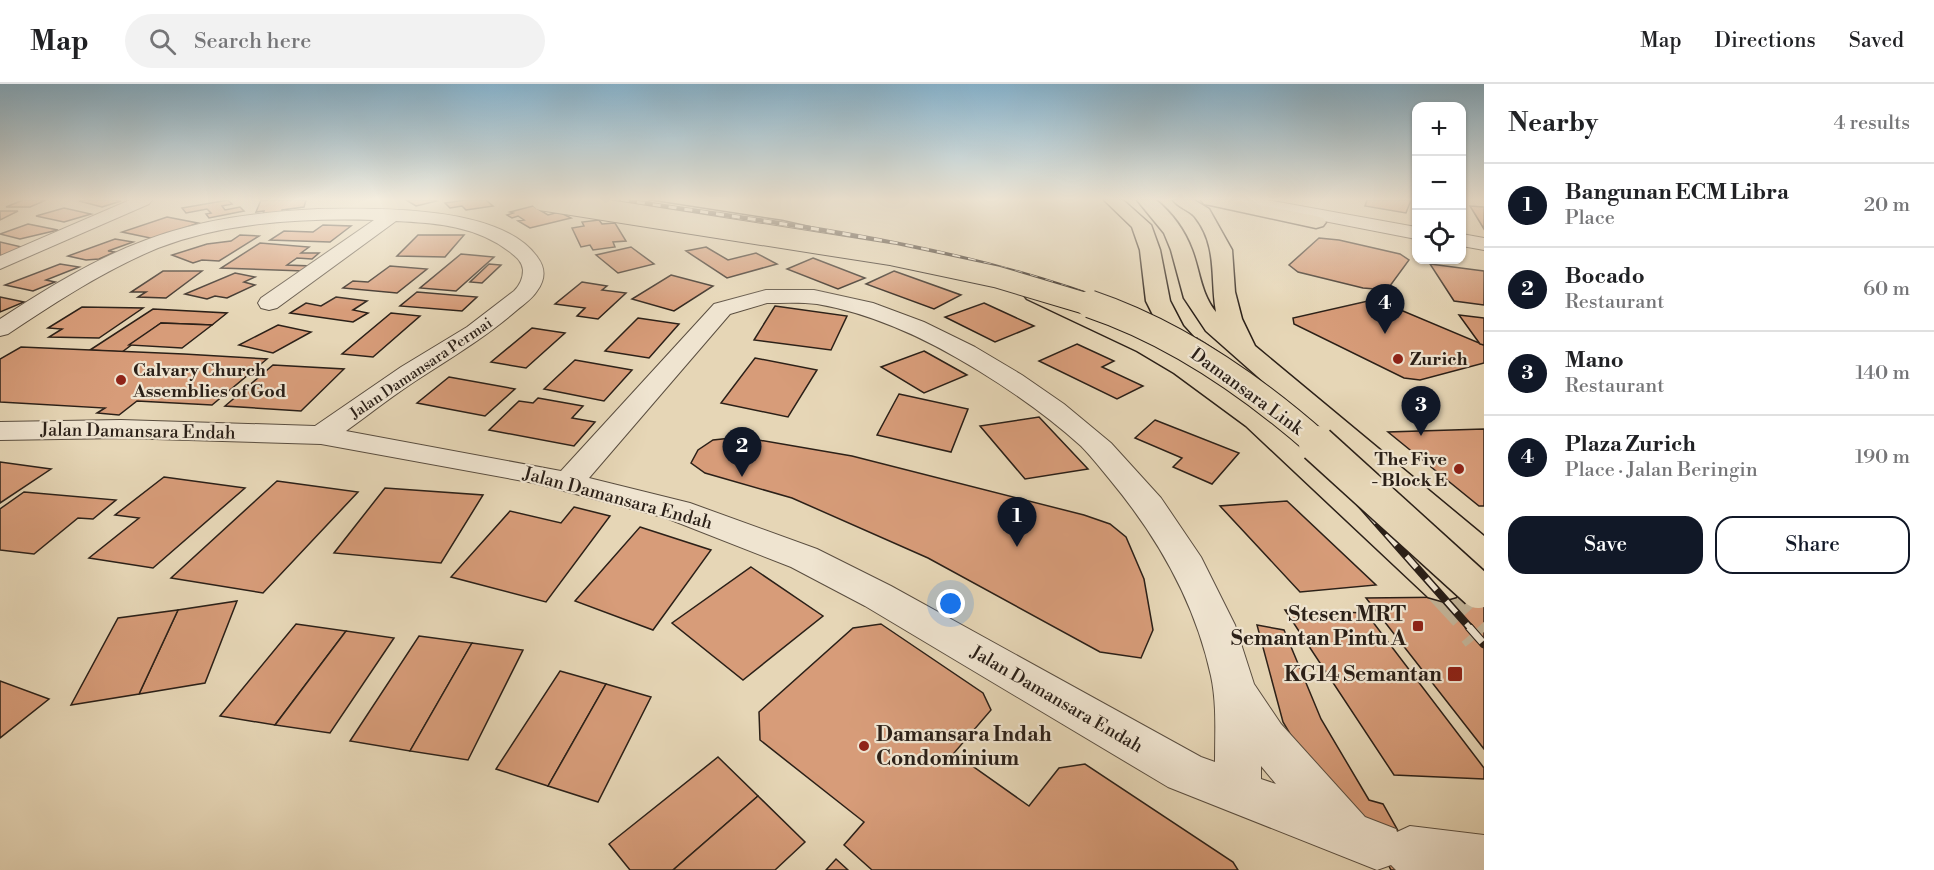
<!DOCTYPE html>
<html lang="en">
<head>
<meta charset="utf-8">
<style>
  :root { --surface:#fff; --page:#f2f2f2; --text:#202124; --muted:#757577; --line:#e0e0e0; --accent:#111827 }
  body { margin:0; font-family:"Libre Bodoni",serif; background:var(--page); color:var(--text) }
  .controls { position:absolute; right:18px; top:18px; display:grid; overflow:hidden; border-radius:12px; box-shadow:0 2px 4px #0004 }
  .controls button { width:54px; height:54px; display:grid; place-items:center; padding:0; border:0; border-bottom:2px solid var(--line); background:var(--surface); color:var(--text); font:30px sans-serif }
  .you { position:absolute; left:951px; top:520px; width:21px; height:21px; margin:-15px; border:4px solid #fff; border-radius:50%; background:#1a73e8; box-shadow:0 0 0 9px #1a73e833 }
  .badge { display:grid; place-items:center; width:39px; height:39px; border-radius:50%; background:var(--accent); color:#fff; font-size:20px; font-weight:700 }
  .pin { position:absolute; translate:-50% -50px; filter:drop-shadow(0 2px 3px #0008) }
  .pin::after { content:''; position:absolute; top:32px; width:21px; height:18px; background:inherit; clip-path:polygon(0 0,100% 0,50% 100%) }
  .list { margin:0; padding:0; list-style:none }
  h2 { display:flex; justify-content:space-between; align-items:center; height:78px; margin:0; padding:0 24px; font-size:26px }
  h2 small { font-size:20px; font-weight:400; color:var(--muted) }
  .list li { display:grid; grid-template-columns:39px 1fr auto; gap:18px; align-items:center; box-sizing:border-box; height:84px; padding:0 24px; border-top:2px solid var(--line) }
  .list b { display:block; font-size:22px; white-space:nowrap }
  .list p { margin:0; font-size:20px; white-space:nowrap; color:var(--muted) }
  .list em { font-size:20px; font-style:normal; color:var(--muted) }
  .actions { display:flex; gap:12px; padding:18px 24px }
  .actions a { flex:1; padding:14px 0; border:2px solid var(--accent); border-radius:18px; text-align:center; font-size:21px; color:var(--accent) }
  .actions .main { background:var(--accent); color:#fff }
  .icon { flex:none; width:33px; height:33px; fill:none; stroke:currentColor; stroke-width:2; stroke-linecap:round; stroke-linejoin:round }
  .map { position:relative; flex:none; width:1484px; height:786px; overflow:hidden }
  header { display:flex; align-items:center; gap:36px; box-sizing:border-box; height:84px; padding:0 30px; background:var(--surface); border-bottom:2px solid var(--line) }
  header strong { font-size:28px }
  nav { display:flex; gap:33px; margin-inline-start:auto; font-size:21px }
  .search { width:420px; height:54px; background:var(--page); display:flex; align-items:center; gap:15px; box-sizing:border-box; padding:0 21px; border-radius:33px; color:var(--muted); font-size:22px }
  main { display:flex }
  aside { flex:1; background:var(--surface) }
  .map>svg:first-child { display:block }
</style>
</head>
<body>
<header>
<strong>Map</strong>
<div class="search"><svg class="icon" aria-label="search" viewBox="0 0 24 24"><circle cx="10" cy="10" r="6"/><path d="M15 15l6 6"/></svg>Search here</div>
<nav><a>Map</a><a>Directions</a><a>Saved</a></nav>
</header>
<main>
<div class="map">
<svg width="1484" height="786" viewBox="0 0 1484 786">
  <rect width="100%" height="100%" fill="#e6d6b6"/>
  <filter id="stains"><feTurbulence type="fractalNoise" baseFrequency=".00333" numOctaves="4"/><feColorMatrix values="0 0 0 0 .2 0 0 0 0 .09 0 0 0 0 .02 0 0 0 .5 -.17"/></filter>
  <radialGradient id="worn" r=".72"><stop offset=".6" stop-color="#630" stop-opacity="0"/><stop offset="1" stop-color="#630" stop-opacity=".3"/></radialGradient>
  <!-- building -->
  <g fill="#d79c79" stroke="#2b2018" stroke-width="1.5">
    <path d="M23 116H46L30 123H6Z"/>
    <path d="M85 116H115L121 117 102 123 79 117Z"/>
    <path d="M228 116 232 120 222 122 225 126 240 123 244 127 209 134 206 130 211 129 207 125 186 129 182 124Z"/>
    <path d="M261 116H306L304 123 282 126V129L263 131 264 127 256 128Z"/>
    <path d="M406 116H434L437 117 416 122Z"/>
    <path d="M465 116H486L493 122 466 126 462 122 450 124 445 119Z"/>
    <path d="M1367 116H1411L1406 129 1365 122Z"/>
    <path d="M533 122 548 131 559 128 571 134 530 144 518 137 524 136 518 132 512 134 507 131 513 129 510 128Z"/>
    <path d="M1470 122 1484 123V145Z"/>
    <path d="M64 124 91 130 64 138 36 132Z"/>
    <path d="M0 127H18L0 136Z"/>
    <path d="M167 133 198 139 155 155 122 148Z"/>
    <path d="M599 136 602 140 615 139 626 157 613 158 615 163 593 166 590 161 581 163 572 144 584 142 582 138Z"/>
    <path d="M28 140 58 146 20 155 0 150Z"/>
    <path d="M323 141 351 142 330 158 270 156 284 147 313 148Z"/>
    <path d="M240 151 259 152 219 177 202 176 193 179 172 171 207 160 231 157Z"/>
    <path d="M418 151H464L445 173 397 172Z"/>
    <path d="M1319 154 1339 156 1400 170 1409 176 1387 206 1363 204 1298 188 1289 181Z"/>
    <path d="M115 155 133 158 108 167 115 168 99 175 86 176 68 172Z"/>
    <path d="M0 158 26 164 0 172Z"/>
    <path d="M260 159 309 163 301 169H319L312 175 297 174 287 181 311 182 304 187 221 184Z"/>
    <path d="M631 163 654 180 618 189 596 171Z"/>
    <path d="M706 163 728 176 756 169 777 180 727 194 686 167Z"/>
    <path d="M461 170 494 173 456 207 420 204Z"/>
    <path d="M813 174 865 194 838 205 787 185Z"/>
    <path d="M60 180 79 183 46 196 55 198 33 207 5 201Z"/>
    <path d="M489 180 501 181 482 199 470 198Z"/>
    <path d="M1430 180 1484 187V221L1454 217Z"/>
    <path d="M390 182 427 185 397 209 343 204 353 197 368 198Z"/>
    <path d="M163 187H202L166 214 138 213 146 208H131Z"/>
    <path d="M894 187 961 211 934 225 866 200Z"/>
    <path d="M235 189 255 193 244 198 255 201 227 214 215 212 207 215 185 210Z"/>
    <path d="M671 191 713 202 674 227 632 215Z"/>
    <path d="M582 198 607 202 602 206 626 209 598 235 577 232 585 224 555 220Z"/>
    <path d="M417 208 477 213 462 227 400 222Z"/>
    <path d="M0 213 24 218 0 228Z"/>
    <path d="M336 213 367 217 353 226 368 229 353 238 290 229 306 219 321 222Z"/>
    <path d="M1368 217 1384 219 1484 261V279L1420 296 1404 294 1294 240 1293 234Z"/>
    <path d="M984 219 1034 242 995 258 945 233Z"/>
    <path d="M775 222 847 232 831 266 754 256Z"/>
    <path d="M82 223 143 224 99 254 49 253 62 245 48 244Z"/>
    <path d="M153 225 227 229 212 241 161 239 122 268 90 266Z"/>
    <path d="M391 229 420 232 373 273 342 270Z"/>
    <path d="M1459 231 1484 234V261L1480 260Z"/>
    <path d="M638 234 679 240 649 274 605 267Z"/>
    <path d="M161 239 212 241 182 264 129 261Z"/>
    <path d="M278 241 311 248 273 269 239 261Z"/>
    <path d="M532 244 565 249 526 284 491 278Z"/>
    <path d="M1077 260 1114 277 1102 283 1143 302 1117 315 1039 277Z"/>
    <path d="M21 263 184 270 267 275 212 321 137 317 119 331 97 329 105 324 0 318V275Z"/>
    <path d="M924 267 967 291 924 309 881 283Z"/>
    <path d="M755 274 817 286 788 333 721 319Z"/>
    <path d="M575 276 632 286 604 317 544 305Z"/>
    <path d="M273 281 344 285 301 327 225 322Z"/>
    <path d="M449 293 515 305 485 332 417 319Z"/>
    <path d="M899 310 968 325 951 368 877 351Z"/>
    <path d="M538 314 583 322 572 334 595 338 574 362 489 346 519 317 533 319Z"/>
    <path d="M1039 333 1088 385 1025 395 980 342Z"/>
    <path d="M1155 336 1239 369 1212 400 1173 383 1182 374 1135 354Z"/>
    <path d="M1484 345V422H1479L1388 348Z"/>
    <path d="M741 353 852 372 1084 431 1110 440 1126 453 1144 495 1153 546 1141 574 1100 568 928 474 792 414 705 389 691 379 698 366 713 356Z"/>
    <path d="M0 378 51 385 0 419Z"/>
    <path d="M164 393 245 404 153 484 89 474 139 434 115 431Z"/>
    <path d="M277 397 358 408 263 509 171 494Z"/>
    <path d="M385 404 483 411 441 479 334 469Z"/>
    <path d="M24 408 116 416 93 435 78 434 34 470 0 466V425Z"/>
    <path d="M1287 417 1376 501 1300 508 1220 422Z"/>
    <path d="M574 423 610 432 546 518 451 493 510 427 561 439Z"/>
    <path d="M640 443 711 466 653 546 575 517Z"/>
    <path d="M751 483 823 532 743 596 672 539Z"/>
    <path d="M1460 513 1484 516V665L1366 514Z"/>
    <path d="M237 517 205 599 139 610 178 526Z"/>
    <path d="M178 526 139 610 71 621 118 534Z"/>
    <path d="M1285 526 1366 529 1484 684V695L1394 691Z"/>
    <path d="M296 540 346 547 275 641 220 632Z"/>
    <path d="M881 540 983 609 991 626 954 669 1029 722 1059 684 1085 680 1233 778 1238 786H872L844 761 864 738 760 656 759 628 853 544Z"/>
    <path d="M1257 541 1284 546 1321 635 1369 716 1383 720 1420 786H1391L1360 728 1335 726 1283 638Z"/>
    <path d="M346 547 394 554 330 649 275 641Z"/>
    <path d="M419 552 472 559 410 667 350 657Z"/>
    <path d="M472 559 523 566 468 676 410 667Z"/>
    <path d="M560 587 606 600 548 702 496 685Z"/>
    <path d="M0 597 49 615 0 654Z"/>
    <path d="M606 600 651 613 598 718 548 702Z"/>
    <path d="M718 673 758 712 673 786H630L609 760Z"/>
    <path d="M758 712 805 758 775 786H673Z"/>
    <path d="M836 775 848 786H826Z"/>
  </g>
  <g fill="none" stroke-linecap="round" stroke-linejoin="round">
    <!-- highway-tunnel-far1 -->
    <path stroke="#c1b296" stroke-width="36" stroke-dasharray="36 18" stroke-linecap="butt" d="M1442 503 1481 545"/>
    <!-- highway-tunnel -->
    <path stroke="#c1b296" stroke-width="47" stroke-dasharray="47 24" stroke-linecap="butt" d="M1480 543 1484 548"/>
    <!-- minor casing -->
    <g stroke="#5a4e40" stroke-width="2">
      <g id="minor">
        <path d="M130 116H152L149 120 0 185V172Z"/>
        <path d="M1233 116H1267L1416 143V155L1242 121 1236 120Z"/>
        <path d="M318 125C375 124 503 121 538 174 546 185 545 196 537 207 532 215 524 220 517 226 487 252 454 272 420 294 395 310 371 329 346 347L561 387 714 220 766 206H814L873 219 924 238 975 263 1022 291 1064 320 1111 359 1161 414 1201 473 1235 541 1254 600 1281 640 1365 733 1396 745 1397 748 1410 742 1484 751V786H1396L1391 781 1377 786 1168 703 865 522 791 483 666 434 534 399 321 360 121 354 0 356V338L121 336 315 342 401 283 467 243 514 207C520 201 523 194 523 186 522 177 516 173 510 168 477 142 436 139 396 137L277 224 269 226 261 224 258 219 261 214 374 136C302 134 226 138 158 164 105 186 56 218 8 250L0 252V235C46 205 94 175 146 156 201 135 260 128 318 125ZM767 219C783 219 801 218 817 220 875 230 929 256 979 287 1015 309 1050 334 1081 362 1092 373 1101 385 1111 397 1158 454 1195 518 1211 592 1217 620 1215 649 1215 678L1201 673 891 502 817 465 690 419 589 394 730 230ZM1261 682 1276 700 1261 695Z"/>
        <path d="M1462 150 1484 154V166L1462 162Z"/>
      </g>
    </g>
    <!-- highway casing -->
    <g stroke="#2b2018" stroke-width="3">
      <g id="highway">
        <path d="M1104 116H1123L1151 141 1160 166 1170 217 1183 242 1212 274 1208 280 1200 282 1268 330 1456 493 1461 503 1456 513 1442 517 1428 513 1246 342 1174 289 1137 267 1027 215 1023 210 1027 205 1035 203 1043 205 1182 271 1160 245 1146 217 1140 166 1132 143Z"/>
        <path d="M1137 116H1156C1172 129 1185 147 1192 166 1200 187 1201 210 1216 228 1210 194 1218 162 1195 133 1189 126 1179 124 1173 116H1194L1209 125 1232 166 1235 208 1242 235 1255 262 1484 452V485L1471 481 1206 247 1184 214 1171 166 1164 149Z"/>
        <path d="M1201 116H1234L1316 132 1323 134 1326 138 1323 142 1316 144 1210 121 1204 120Z"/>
        <path d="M652 117 782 137 835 149 838 153 835 157 828 159 782 149 646 127 643 123 646 119Z"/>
      </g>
    </g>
    <!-- minor -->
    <use href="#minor" fill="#efe4d0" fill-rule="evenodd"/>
    <!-- highway -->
    <use href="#highway" fill="#e6d6b6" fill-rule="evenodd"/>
    <!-- rail-far3 casing -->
    <g stroke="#2b2018" stroke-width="4.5">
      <path id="rail-far3" d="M621 116C790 141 959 160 1119 222"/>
    </g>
    <!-- rail-far2 casing -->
    <g stroke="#2b2018" stroke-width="5">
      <g id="rail-far2">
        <path d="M1116 220C1191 249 1253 304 1308 361"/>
        <path d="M1197 256C1246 287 1291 321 1333 361"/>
      </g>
    </g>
    <!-- rail-far1 casing -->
    <g stroke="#2b2018" stroke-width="8">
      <g id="rail-far1">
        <path d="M1307 360 1471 545"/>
        <path d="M1332 360 1384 412 1484 519"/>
      </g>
    </g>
    <!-- rail casing -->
    <g stroke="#2b2018" stroke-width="9">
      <path id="rail" d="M1469 543 1484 560"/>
    </g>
    <!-- rail-far3 -->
    <use href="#rail-far3" stroke="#efe4d0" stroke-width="3" stroke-dasharray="8" stroke-linecap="butt"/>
    <!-- rail-far2 -->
    <use href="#rail-far2" stroke="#efe4d0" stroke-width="4" stroke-dasharray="11" stroke-linecap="butt"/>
    <!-- rail-far1 -->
    <use href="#rail-far1" stroke="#efe4d0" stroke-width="5" stroke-dasharray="15" stroke-linecap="butt"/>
    <!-- rail -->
    <use href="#rail" stroke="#efe4d0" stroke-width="7" stroke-dasharray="20" stroke-linecap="butt"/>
    <!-- highway-bridge-far2 casing -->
    <g stroke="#2b2018" stroke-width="23" stroke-linecap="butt">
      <path id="highway-bridge-far2" d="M542 116 893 171 997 193 1094 222"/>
    </g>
    <!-- highway-bridge-far1 casing -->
    <g stroke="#2b2018" stroke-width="29" stroke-linecap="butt">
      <path id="highway-bridge-far1" d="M1090 220C1176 249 1251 301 1319 361"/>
    </g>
    <!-- highway-bridge casing -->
    <g stroke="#2b2018" stroke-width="39" stroke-linecap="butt">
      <path id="highway-bridge" d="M1317 360 1478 506"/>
    </g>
    <!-- highway-bridge-far2 -->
    <use href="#highway-bridge-far2" stroke="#e6d6b6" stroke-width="21"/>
    <!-- highway-bridge-far1 -->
    <use href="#highway-bridge-far1" stroke="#e6d6b6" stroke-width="27"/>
    <!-- highway-bridge -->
    <use href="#highway-bridge" stroke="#e6d6b6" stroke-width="36"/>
  </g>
  <!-- sky -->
  <linearGradient id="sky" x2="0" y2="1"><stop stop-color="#87b6d2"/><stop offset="0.51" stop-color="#f4edde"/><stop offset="1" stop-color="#f4edde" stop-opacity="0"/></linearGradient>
  <rect width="1484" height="226" fill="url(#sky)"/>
  <!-- markers -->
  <g fill="#8f2418" stroke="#efe4d0" stroke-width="2">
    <circle cx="1398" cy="275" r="6"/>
    <circle cx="121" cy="296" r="6"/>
    <circle cx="1459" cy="385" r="6"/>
    <rect x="1412" y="536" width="12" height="12" rx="3"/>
    <rect x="1447" y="582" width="16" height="16" rx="3"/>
    <circle cx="864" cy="662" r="6"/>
  </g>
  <g text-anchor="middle" stroke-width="4.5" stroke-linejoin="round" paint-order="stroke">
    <!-- far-street labels -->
    <g font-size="15" fill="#2b2018" stroke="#efe4d0">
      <text transform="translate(421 284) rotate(-34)" y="5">Jalan Damansara Permai</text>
    </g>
    <!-- poi labels -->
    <g font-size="18" font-weight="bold" fill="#2b2018" stroke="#efe4d0" text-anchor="start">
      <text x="1410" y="281">Zurich</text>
      <text x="133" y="292">Calvary Church<tspan x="133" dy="21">Assemblies of God</tspan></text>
      <text x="1447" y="381" text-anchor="end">The Five<tspan x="1447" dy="21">- Block E</tspan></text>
    </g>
    <!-- street labels -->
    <g font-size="18" fill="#2b2018" stroke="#efe4d0">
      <text transform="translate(1247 307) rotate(36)" y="6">Damansara Link</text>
      <text transform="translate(138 347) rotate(1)" y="6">Jalan Damansara Endah</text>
      <text transform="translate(618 414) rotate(15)" y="6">Jalan Damansara Endah</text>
      <text transform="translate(1057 615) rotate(30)" y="6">Jalan Damansara Endah</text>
    </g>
    <!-- near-poi labels -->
    <g font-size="21" font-weight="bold" fill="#2b2018" stroke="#efe4d0" text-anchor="end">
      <text x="1406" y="537">Stesen MRT<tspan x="1406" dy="24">Semantan Pintu A</tspan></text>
      <text x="1442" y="597">KG14 Semantan</text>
      <text x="876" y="657" text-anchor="start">Damansara Indah<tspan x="876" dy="24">Condominium</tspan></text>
    </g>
  </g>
  <rect width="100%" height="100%" filter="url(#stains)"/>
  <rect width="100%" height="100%" fill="url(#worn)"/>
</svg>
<div class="controls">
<button>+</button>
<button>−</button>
<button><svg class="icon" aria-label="locate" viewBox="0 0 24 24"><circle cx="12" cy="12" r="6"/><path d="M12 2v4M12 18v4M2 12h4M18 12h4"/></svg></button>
</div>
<div class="you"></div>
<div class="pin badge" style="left:1017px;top:463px">1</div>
<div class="pin badge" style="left:742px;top:393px">2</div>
<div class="pin badge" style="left:1421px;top:352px">3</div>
<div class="pin badge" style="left:1385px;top:250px">4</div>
</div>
<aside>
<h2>Nearby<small>4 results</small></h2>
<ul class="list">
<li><span class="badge">1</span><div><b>Bangunan ECM Libra</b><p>Place</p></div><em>20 m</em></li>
<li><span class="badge">2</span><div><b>Bocado</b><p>Restaurant</p></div><em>60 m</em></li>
<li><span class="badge">3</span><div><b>Mano</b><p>Restaurant</p></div><em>140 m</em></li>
<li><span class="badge">4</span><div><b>Plaza Zurich</b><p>Place · Jalan Beringin</p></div><em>190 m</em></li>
</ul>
<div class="actions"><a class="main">Save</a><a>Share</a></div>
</aside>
</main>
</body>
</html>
